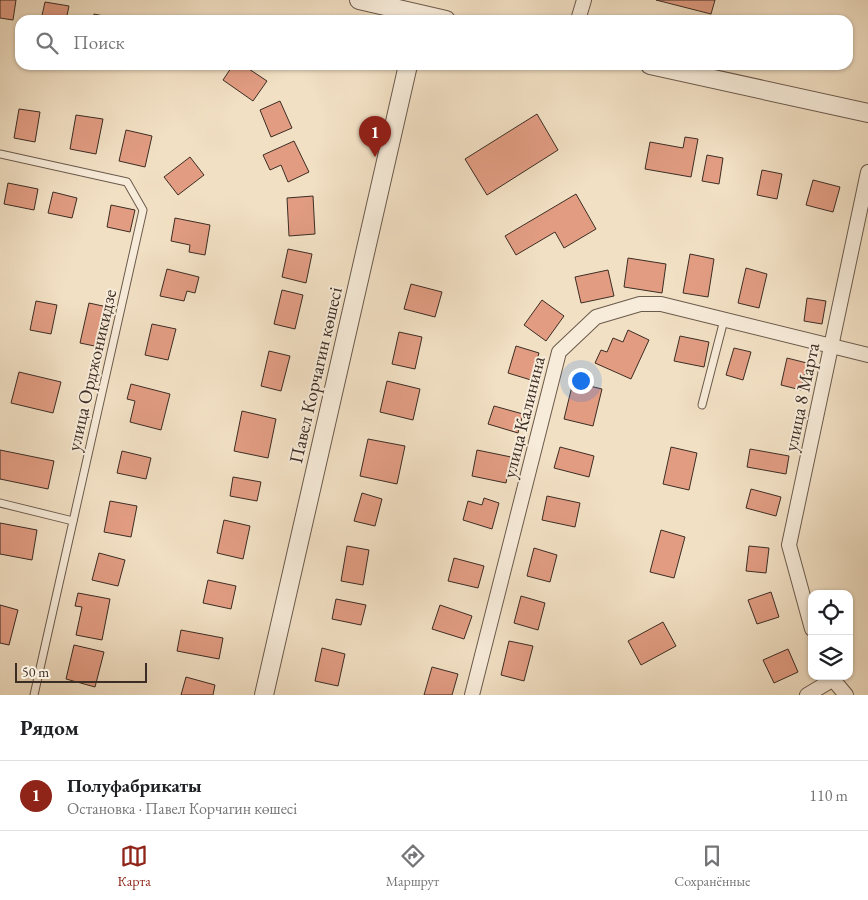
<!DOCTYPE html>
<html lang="ru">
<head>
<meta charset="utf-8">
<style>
  :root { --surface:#fff; --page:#f6f6f6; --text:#202124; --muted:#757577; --line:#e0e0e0; --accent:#8f2418 }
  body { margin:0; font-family:"EB Garamond",serif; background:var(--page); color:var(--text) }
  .controls { position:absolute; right:15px; bottom:15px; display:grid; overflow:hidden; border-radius:10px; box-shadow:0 1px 4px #0004 }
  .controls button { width:45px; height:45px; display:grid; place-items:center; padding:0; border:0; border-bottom:1px solid var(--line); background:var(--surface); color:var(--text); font:25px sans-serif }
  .scale { position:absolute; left:15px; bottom:12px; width:132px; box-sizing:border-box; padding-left:5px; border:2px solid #3c2d24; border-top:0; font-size:14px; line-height:18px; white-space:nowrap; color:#3c2d24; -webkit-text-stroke:4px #f7ebd9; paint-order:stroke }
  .you { position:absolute; left:580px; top:380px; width:18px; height:18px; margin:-12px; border:4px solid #fff; border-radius:50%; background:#1a73e8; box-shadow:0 0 0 8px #1a73e833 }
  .badge { display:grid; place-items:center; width:32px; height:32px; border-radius:50%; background:var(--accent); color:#fff; font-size:16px; font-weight:700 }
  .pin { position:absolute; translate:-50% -41px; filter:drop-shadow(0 1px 2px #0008) }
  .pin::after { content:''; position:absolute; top:26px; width:18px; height:15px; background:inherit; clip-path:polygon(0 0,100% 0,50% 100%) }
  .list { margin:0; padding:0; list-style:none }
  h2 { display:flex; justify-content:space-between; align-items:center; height:65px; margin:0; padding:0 20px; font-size:21px }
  h2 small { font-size:16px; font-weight:400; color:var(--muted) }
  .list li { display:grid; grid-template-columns:32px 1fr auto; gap:15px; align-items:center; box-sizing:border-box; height:70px; padding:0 20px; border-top:1px solid var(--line) }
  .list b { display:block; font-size:19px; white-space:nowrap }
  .list p { margin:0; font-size:16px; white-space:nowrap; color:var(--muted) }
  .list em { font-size:16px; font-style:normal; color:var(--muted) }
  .icon { flex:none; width:28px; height:28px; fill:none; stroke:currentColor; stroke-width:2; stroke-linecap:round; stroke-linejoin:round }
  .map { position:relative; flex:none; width:868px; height:695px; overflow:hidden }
  .search { position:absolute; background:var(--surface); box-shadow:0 1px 4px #0004; left:15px; right:15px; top:15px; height:55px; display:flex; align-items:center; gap:12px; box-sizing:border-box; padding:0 18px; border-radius:15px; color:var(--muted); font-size:19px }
  .sheet { height:135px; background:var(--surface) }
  nav { display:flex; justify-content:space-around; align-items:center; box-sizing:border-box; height:70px; border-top:1px solid var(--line); background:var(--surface); font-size:14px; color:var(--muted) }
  nav a { display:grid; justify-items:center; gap:2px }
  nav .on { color:var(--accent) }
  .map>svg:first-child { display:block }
</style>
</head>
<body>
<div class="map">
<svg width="868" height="695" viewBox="0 0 868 695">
  <rect width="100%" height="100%" fill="#f2e0c4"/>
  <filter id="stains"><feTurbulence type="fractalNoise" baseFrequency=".004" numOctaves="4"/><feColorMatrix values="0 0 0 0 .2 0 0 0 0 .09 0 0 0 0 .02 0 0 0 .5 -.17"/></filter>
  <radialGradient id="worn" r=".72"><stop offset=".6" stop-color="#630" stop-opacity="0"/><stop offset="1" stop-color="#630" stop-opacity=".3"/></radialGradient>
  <!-- building -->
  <g fill="#e19c82" stroke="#3c2d24">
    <path d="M0 0H16L13 20 0 18Z"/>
    <path d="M656 0H715L711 14Z"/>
    <path d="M45 2 69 6 66 20H41Z"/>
    <path d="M94 14 123 20H93Z"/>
    <path d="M233 65H243L267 81 253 101 223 80Z"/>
    <path d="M280 101 292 128 271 137 260 110Z"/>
    <path d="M19 109 40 112 35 142 14 138Z"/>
    <path d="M537 114 558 150 487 195 465 159Z"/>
    <path d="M76 115 103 119 96 154 70 149Z"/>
    <path d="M126 130 152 136 145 167 119 161Z"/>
    <path d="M685 137 698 139 691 177 645 169 650 142 683 148Z"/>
    <path d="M294 141 309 172 288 182 281 165 270 170 263 155Z"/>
    <path d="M707 155 723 158 719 184 702 181Z"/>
    <path d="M190 157 204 175 178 195 164 177Z"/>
    <path d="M762 170 782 174 777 199 757 195Z"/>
    <path d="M813 180 840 187 833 212 806 205Z"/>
    <path d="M8 183 38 189 34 210 4 204Z"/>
    <path d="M53 192 77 198 72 218 48 213Z"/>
    <path d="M576 194 596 229 564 248 555 232 516 255 505 236Z"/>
    <path d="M313 196 315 234 289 236 287 198Z"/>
    <path d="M111 205 135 210 130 232 107 227Z"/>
    <path d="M175 218 210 225 205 255 189 252 190 245 171 241Z"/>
    <path d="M288 249 312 254 306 283 282 277Z"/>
    <path d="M690 254 714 259 708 297 683 293Z"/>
    <path d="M628 258 666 264 662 293 624 287Z"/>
    <path d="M746 268 767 274 759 308 738 303Z"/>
    <path d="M167 269 199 277 195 293 187 291 184 301 160 296Z"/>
    <path d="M608 270 614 296 581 303 575 277Z"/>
    <path d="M411 284 442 292 435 317 404 309Z"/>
    <path d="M282 290 303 295 295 329 274 324Z"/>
    <path d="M807 298 826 301 822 324 804 321Z"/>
    <path d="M542 300 564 316 546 341 524 325Z"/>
    <path d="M36 301 57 305 51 334 30 330Z"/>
    <path d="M89 303 112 308 104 348 80 343Z"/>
    <path d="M152 324 176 329 168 360 145 355Z"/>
    <path d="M628 330 649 340 631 379 595 363 601 350 607 352 613 338 623 342Z"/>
    <path d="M399 332 422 337 415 369 392 364Z"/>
    <path d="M680 336 709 342 704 367 674 361Z"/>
    <path d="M516 346 539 353 531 380 508 373Z"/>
    <path d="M734 348 751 352 743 380 726 375Z"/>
    <path d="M269 351 290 356 281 391 261 386Z"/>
    <path d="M787 358 807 363 801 390 781 385Z"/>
    <path d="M19 372 61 382 53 413 11 403Z"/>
    <path d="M387 381 420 389 413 420 380 412Z"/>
    <path d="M573 382 602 389 593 426 564 419Z"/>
    <path d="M131 384 170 394 161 430 130 422 135 401 127 399Z"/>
    <path d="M494 406 523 414 518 433 488 424Z"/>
    <path d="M242 411 276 419 268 458 234 451Z"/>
    <path d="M368 439 405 446 397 484 360 476Z"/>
    <path d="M560 447 594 456 589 477 554 468Z"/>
    <path d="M671 447 697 453 689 490 663 484Z"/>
    <path d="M750 449 789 456 786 474 747 467Z"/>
    <path d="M0 450 54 461 48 489 0 479Z"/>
    <path d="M477 450 511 457 506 483 472 476Z"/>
    <path d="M122 451 151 458 146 479 117 473Z"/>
    <path d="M233 477 261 482 257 501 230 496Z"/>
    <path d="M751 489 781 497 776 516 746 508Z"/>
    <path d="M362 493 382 499 375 526 354 521Z"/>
    <path d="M547 496 580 503 575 527 542 520Z"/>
    <path d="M484 498 499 503 492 529 463 520 468 501 482 505Z"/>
    <path d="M110 501 137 506 131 537 104 532Z"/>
    <path d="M224 520 250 526 243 559 217 553Z"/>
    <path d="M0 523 37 530 32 560 0 554Z"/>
    <path d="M661 530 685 537 674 578 650 572Z"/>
    <path d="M347 546 369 550 363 585 341 581Z"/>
    <path d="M749 546 769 548 766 573 746 571Z"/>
    <path d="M534 548 557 555 550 582 527 576Z"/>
    <path d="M99 553 125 560 118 586 92 580Z"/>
    <path d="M454 558 484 566 478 588 448 581Z"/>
    <path d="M208 580 236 586 231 609 203 603Z"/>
    <path d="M771 592 779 617 757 624 748 600Z"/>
    <path d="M78 593 110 599 102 640 76 635 82 607 75 606Z"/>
    <path d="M521 596 545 603 538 630 514 623Z"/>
    <path d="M336 599 366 605 361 625 332 619Z"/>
    <path d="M0 605 18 610 9 645 0 643Z"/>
    <path d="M440 605 472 616 464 639 432 629Z"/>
    <path d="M663 622 676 646 641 665 628 641Z"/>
    <path d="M181 630 223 638 219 659 177 651Z"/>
    <path d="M509 641 533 646 524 681 501 675Z"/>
    <path d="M74 645 104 652 95 687 66 679Z"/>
    <path d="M322 648 345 654 338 686 315 681Z"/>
    <path d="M788 649 798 672 774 683 763 660Z"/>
    <path d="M432 667 458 674 452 695H424Z"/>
    <path d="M186 677 215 685 213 695H181Z"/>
  </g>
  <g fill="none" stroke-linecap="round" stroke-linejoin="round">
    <!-- service casing -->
    <g stroke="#6a5a4c" stroke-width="9">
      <g id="service">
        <path d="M0 154 127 182 143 210 34 695"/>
        <path d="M702 405 724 320"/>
        <path d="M0 503 73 521"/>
      </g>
    </g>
    <!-- minor casing -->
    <g stroke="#6a5a4c" stroke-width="16">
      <g id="minor">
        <path d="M578 20 584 0"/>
        <path d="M812 629 789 545 868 172"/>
        <path d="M830 676 846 695"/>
        <path d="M472 695 559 352 596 317 640 304H661L868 355"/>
        <path d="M807 695 832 680"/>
      </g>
    </g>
    <!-- tertiary casing -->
    <g stroke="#6a5a4c" stroke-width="20">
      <g id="tertiary">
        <path d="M359 0 446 20"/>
        <path d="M650 65 868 113"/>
        <path d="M264 695 408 65"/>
      </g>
    </g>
    <!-- service -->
    <use href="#service" stroke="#f7ebd9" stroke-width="7"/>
    <!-- minor -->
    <use href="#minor" stroke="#f7ebd9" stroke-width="14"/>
    <!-- tertiary -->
    <use href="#tertiary" stroke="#f7ebd9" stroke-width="18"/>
  </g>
  <g text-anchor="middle" stroke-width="4" stroke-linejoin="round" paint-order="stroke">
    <!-- street labels -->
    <g font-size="19" fill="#3c2d24" stroke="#f7ebd9">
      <text transform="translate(91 370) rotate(-77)" y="7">улица Орджоникидзе</text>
      <text transform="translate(315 375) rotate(-77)" y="7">Павел Корчагин көшесі</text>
      <text transform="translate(801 397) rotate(-78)" y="7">улица 8 Марта</text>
      <text transform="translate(523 417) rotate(-76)" y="7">улица Калинина</text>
    </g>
  </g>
  <rect width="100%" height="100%" filter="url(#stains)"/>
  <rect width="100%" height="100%" fill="url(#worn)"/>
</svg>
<div class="controls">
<button><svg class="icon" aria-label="locate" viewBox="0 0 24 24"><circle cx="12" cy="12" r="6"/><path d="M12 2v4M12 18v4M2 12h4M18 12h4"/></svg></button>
<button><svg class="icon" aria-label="layers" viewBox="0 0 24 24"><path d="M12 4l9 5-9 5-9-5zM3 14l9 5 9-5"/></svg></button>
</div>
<div class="scale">50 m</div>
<div class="you"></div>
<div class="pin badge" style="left:375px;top:157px">1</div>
<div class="search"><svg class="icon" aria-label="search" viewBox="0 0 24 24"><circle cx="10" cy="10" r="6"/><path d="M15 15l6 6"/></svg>Поиск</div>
</div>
<section class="sheet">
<h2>Рядом<small></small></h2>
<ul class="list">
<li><span class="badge">1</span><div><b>Полуфабрикаты</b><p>Остановка · Павел Корчагин көшесі</p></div><em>110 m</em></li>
</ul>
</section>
<nav>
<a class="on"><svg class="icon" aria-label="map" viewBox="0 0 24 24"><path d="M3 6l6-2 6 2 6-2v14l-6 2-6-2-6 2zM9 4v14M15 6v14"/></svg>Карта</a>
<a><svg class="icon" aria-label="directions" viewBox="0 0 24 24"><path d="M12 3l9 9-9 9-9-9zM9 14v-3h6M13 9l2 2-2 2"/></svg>Маршрут</a>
<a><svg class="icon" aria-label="saved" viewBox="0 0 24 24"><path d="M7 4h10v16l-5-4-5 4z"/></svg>Сохранённые</a>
</nav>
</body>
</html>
